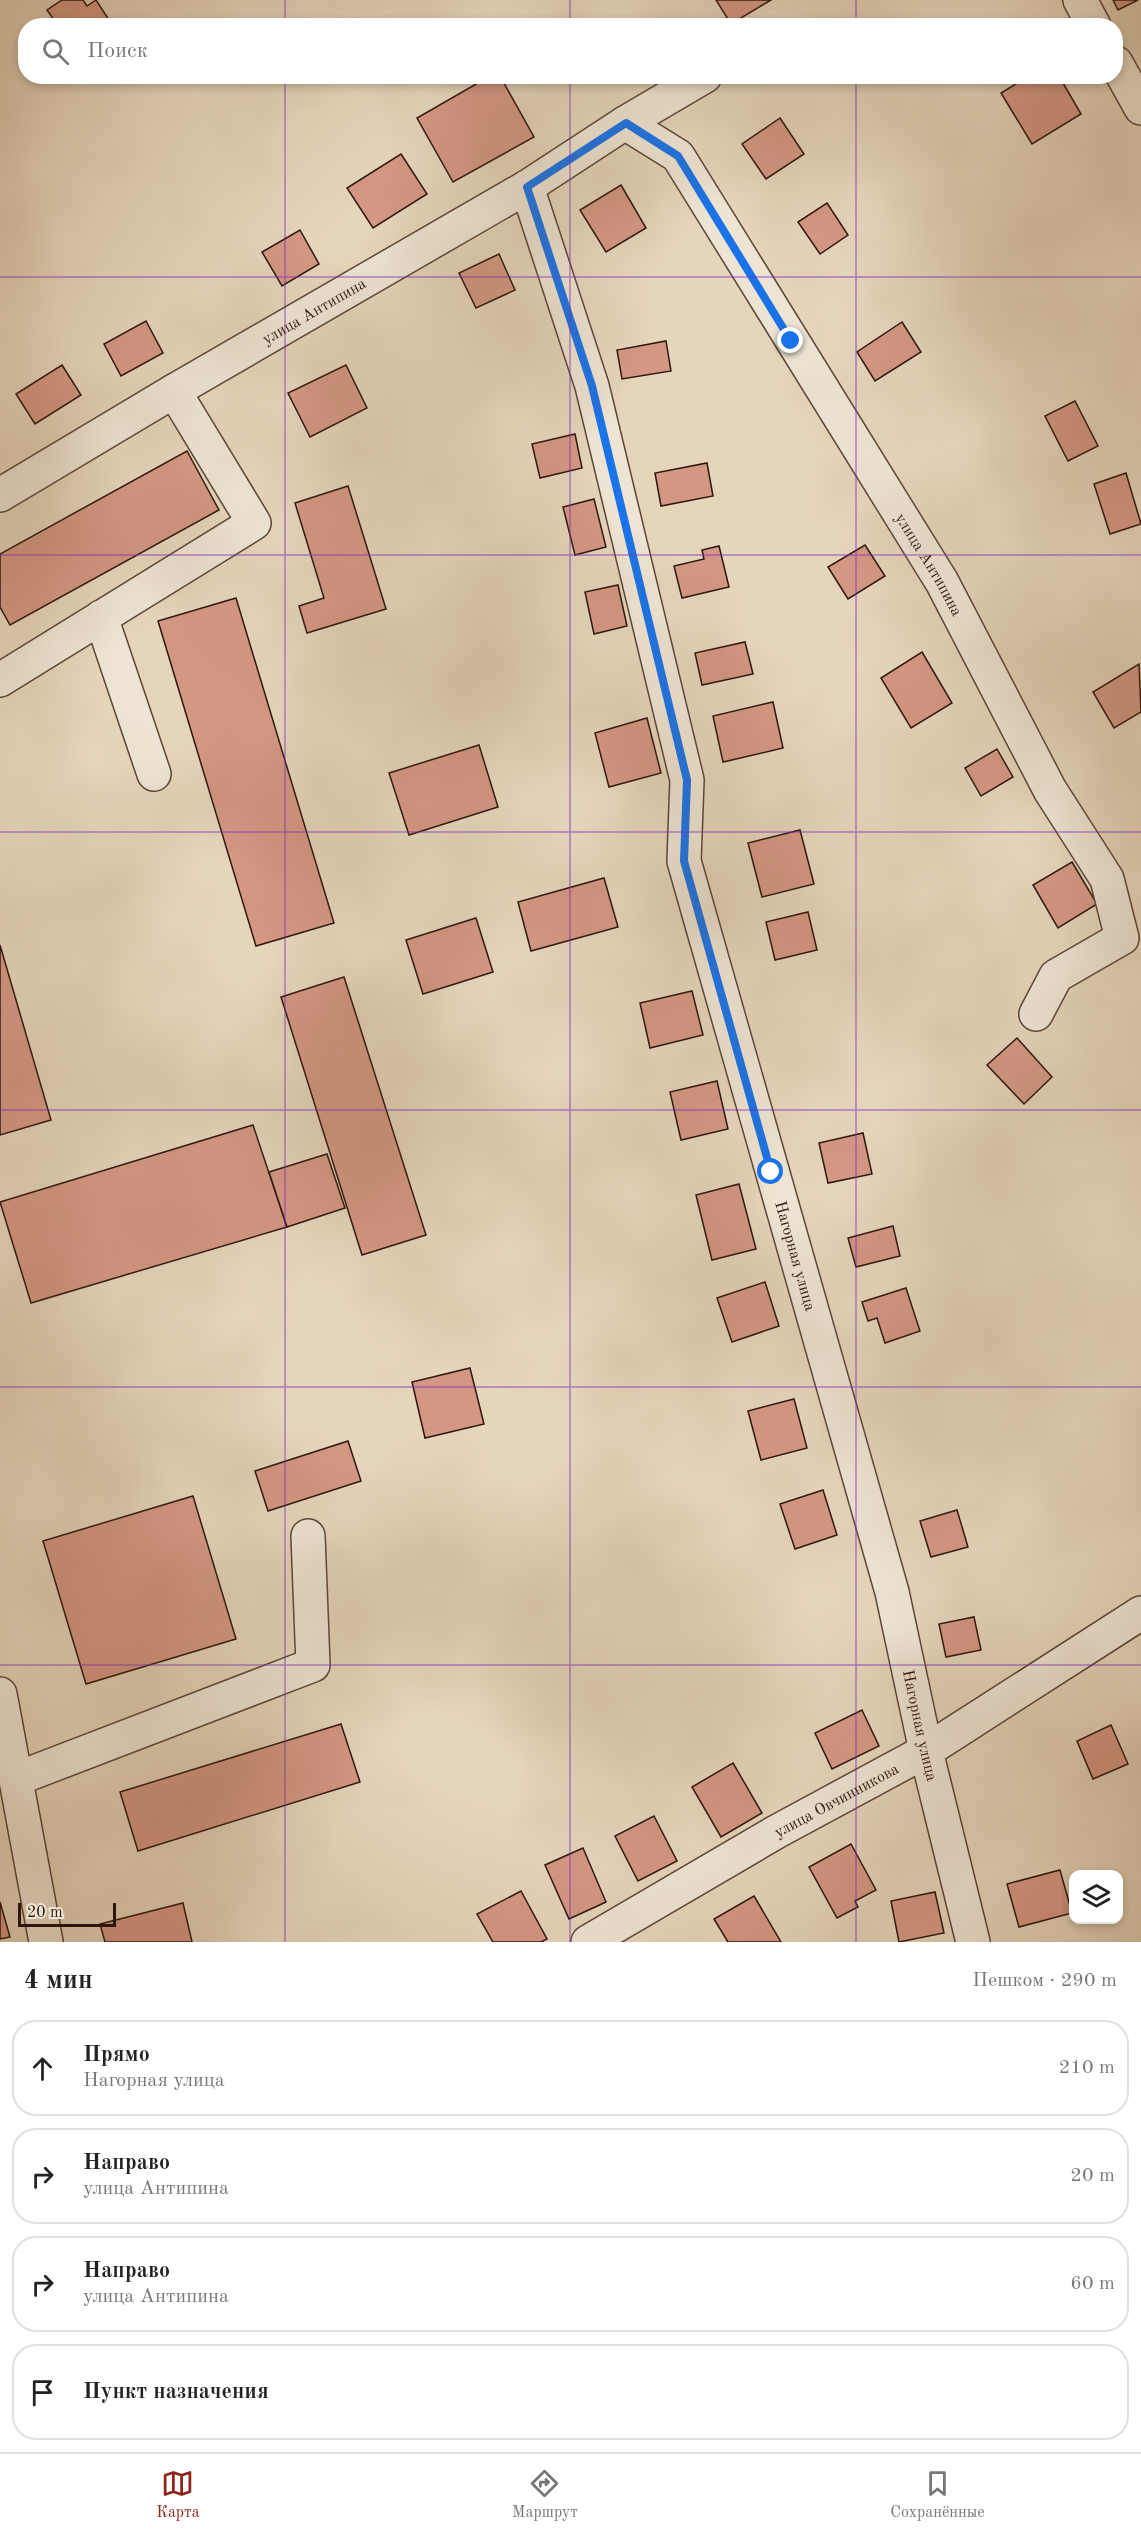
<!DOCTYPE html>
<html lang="ru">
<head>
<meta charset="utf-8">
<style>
  :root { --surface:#fff; --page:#f2f2f2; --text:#222; --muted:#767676; --line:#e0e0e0; --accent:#8f2418 }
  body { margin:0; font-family:"Old Standard TT",serif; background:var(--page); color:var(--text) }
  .controls { position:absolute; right:18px; bottom:18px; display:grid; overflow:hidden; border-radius:12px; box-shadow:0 3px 9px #0003 }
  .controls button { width:54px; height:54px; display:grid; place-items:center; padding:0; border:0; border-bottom:2px solid var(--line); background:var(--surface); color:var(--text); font:30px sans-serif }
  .scale { position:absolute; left:18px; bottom:15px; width:98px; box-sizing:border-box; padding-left:6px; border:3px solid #2d170c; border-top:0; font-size:16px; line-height:21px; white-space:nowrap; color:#2d170c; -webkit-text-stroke:4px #eee4d3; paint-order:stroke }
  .stop { position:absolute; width:18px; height:18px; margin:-14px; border:4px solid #1a73e8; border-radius:50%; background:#fff }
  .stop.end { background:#1a73e8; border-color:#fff; box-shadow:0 2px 6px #0008 }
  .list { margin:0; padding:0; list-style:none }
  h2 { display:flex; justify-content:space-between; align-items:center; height:78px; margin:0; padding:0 24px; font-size:26px }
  h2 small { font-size:20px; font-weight:400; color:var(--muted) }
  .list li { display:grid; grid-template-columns:39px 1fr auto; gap:18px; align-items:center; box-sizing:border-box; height:96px; margin:0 12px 12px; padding:0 12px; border:2px solid var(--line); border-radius:24px }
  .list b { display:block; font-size:22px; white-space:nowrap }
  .list p { margin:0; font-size:20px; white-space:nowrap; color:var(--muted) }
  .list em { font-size:20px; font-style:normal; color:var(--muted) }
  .icon { flex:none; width:33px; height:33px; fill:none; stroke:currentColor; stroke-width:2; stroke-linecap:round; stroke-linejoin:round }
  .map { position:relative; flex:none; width:1141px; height:1942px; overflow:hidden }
  .search { position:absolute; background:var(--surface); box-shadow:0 3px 9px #0003; left:18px; right:18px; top:18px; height:66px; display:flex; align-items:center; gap:15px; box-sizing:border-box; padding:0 21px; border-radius:24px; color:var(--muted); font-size:22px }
  .sheet { height:510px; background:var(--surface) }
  nav { display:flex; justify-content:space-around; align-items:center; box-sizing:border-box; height:84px; border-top:2px solid var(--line); background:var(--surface); font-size:16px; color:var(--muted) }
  nav a { display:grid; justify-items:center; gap:3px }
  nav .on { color:var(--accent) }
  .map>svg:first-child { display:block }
</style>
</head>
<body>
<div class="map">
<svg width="1141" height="1942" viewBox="0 0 1141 1942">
  <rect width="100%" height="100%" fill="#e5d5bb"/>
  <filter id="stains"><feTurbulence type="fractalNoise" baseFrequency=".00333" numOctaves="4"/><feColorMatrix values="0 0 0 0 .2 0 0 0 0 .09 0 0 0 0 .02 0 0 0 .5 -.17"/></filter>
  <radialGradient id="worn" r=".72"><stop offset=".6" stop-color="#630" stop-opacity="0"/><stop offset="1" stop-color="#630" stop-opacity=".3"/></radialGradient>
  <!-- building -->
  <g fill="#d49784" stroke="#2d170c" stroke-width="1.5">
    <path d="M62 0H83L87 6 96 0 113 26H58L47 10Z"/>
    <path d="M716 0H771L731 24Z"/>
    <path d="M1113 0H1138L1118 10Z"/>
    <path d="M490 76H500L534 137 453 182 417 118Z"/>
    <path d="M1029 76H1059L1081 114 1032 144 1001 93Z"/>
    <path d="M780 118 804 154 766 179 742 144Z"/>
    <path d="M401 154 427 194 373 228 347 188Z"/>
    <path d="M621 185 646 228 606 252 580 210Z"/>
    <path d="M827 203 848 235 820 254 798 222Z"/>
    <path d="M300 230 319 264 282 286 262 252Z"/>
    <path d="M499 254 515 290 476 308 459 273Z"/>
    <path d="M146 321 163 353 121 376 104 344Z"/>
    <path d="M902 322 921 352 875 381 857 352Z"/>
    <path d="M666 341 671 371 622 379 617 350Z"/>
    <path d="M62 365 81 395 35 424 16 394Z"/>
    <path d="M346 365 367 408 310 437 288 393Z"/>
    <path d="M1075 401 1098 446 1068 461 1045 416Z"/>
    <path d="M575 434 582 468 540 478 532 444Z"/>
    <path d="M187 451 219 510 10 625 0 607V554Z"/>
    <path d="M707 463 713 496 661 506 655 473Z"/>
    <path d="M1126 473 1141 524 1110 534 1094 484Z"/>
    <path d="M348 486 386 609 307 633 299 606 324 598 295 503Z"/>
    <path d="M594 499 606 547 575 555 563 507Z"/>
    <path d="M865 545 885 576 848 599 828 567Z"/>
    <path d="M719 546 729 587 682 598 674 566 704 559 702 550Z"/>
    <path d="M618 585 627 626 594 634 585 592Z"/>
    <path d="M236 598 334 923 256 946 158 621Z"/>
    <path d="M745 642 753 674 702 685 695 653Z"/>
    <path d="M922 652 952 703 911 728 881 678Z"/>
    <path d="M1139 664 1141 712 1114 728 1093 692Z"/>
    <path d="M773 702 783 748 723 762 713 716Z"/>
    <path d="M647 718 661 773 609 787 595 733Z"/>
    <path d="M479 745 498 807 409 835 389 773Z"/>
    <path d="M997 749 1013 777 981 796 965 768Z"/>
    <path d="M800 830 814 884 762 897 748 843Z"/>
    <path d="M1072 862 1097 904 1058 928 1033 885Z"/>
    <path d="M604 878 618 927 531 951 518 902Z"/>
    <path d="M808 912 817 950 775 960 766 922Z"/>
    <path d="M476 918 493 972 423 994 406 940Z"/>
    <path d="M0 945 51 1120 0 1135Z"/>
    <path d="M344 977 426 1235 362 1255 281 997Z"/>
    <path d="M692 991 703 1035 650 1048 640 1003Z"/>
    <path d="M1017 1038 1052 1077 1024 1104 987 1065Z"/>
    <path d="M717 1081 728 1129 681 1140 670 1092Z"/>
    <path d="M253 1125 287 1227 31 1303 0 1202Z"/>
    <path d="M863 1133 872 1174 828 1183 819 1143Z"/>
    <path d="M327 1154 345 1208 287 1227 269 1172Z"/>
    <path d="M739 1184 756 1249 712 1260 696 1195Z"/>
    <path d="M893 1226 900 1256 856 1267 848 1238Z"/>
    <path d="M765 1282 779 1326 732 1342 717 1298Z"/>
    <path d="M906 1288 920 1331 885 1343 877 1318 868 1321 862 1302Z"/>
    <path d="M470 1368 484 1424 425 1438 412 1382Z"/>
    <path d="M794 1399 807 1448 761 1460 748 1411Z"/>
    <path d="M348 1441 361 1481 268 1511 255 1471Z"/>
    <path d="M823 1490 837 1535 795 1549 780 1504Z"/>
    <path d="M193 1496 236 1639 86 1684 43 1541Z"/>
    <path d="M957 1510 968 1547 931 1557 920 1521Z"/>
    <path d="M974 1617 981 1650 946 1657 939 1624Z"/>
    <path d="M862 1710 879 1746 832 1769 815 1733Z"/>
    <path d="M341 1724 360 1782 138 1851 120 1792Z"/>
    <path d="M1111 1725 1128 1764 1093 1779 1077 1741Z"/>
    <path d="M733 1763 762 1813 721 1837 692 1787Z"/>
    <path d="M654 1816 677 1861 638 1881 615 1836Z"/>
    <path d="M851 1844 876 1890 855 1901 858 1907 837 1918 809 1867Z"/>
    <path d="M583 1848 606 1902 569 1919 545 1865Z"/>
    <path d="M1060 1870 1072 1913 1019 1927 1007 1884Z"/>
    <path d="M521 1891 547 1939 541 1942H493L477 1914Z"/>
    <path d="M935 1892 944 1933 899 1942 891 1901Z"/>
    <path d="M754 1896 781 1942H728L714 1919Z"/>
    <path d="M0 1902 10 1937 0 1939Z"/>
    <path d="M183 1903 192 1942H105L100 1924Z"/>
  </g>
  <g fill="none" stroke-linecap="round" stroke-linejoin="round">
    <!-- minor casing -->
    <g stroke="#5b4638" stroke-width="36">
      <g id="minor">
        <path d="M1080 0 1094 26"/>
        <path d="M1116 63 1141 108"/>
        <path id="s1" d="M625 123 678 156 942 582 1050 790 1107 879 1122 938 1056 976 1036 1014"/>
        <path id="s2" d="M527 187 592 386 687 780 684 861 892 1592 926 1751 973 1942"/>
        <path id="s3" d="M0 495 174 391 527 187 625 123 705 76"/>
        <path d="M101 617 154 774"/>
        <path d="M0 680 254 523 174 391"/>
        <path d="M0 1694 46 1942"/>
        <path d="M16 1779 313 1665 308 1536"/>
        <path id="s4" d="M588 1942 776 1832 926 1751 1141 1613"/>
      </g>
    </g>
    <!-- minor -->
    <use href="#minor" stroke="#eee4d3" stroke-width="33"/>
  </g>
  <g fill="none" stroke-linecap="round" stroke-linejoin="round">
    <!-- route -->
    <path stroke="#1a73e8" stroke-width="8" d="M771 1172 684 861 687 780 592 386 527 187 626 123 678 156 791 341"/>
  </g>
  <!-- grid -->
  <path fill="none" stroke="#7b2cbf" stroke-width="1.5" stroke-opacity="0.55" d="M285 0V26M570 0V26M856 0V26M285 76V1942M570 76V1942M856 76V1942M0 277H1141M0 555H1141M0 832H1141M0 1110H1141M0 1387H1141M0 1665H1141"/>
  <g text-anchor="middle" stroke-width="6" stroke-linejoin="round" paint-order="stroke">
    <!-- street labels -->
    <g font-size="16" fill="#2d170c" stroke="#eee4d3">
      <text dy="6" stroke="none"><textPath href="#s3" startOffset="364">улица Антипина</textPath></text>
      <text dy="6" stroke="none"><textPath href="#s1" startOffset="542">улица Антипина</textPath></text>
      <text dy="6" stroke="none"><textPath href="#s2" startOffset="1106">Нагорная улица</textPath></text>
      <text dy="6" stroke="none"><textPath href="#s2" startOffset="1592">Нагорная улица</textPath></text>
      <text dy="6" stroke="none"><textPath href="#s4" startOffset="286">улица Овчинникова</textPath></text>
    </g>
  </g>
  <rect width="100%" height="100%" filter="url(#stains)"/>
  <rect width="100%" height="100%" fill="url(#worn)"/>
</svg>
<div class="controls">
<button><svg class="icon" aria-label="layers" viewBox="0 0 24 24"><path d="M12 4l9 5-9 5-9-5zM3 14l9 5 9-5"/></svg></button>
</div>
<div class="scale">20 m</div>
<div class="stop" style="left:771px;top:1172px"></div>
<div class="stop end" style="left:791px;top:341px"></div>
<div class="search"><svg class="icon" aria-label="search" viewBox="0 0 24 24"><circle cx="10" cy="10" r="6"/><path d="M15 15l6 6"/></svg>Поиск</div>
</div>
<section class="sheet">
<h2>4 мин<small>Пешком · 290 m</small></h2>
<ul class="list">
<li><svg class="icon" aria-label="ahead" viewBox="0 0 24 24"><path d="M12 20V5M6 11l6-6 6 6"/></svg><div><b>Прямо</b><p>Нагорная улица</p></div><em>210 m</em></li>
<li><svg class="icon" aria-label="right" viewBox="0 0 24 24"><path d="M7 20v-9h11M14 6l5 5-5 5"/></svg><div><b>Направо</b><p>улица Антипина</p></div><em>20 m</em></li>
<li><svg class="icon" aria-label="right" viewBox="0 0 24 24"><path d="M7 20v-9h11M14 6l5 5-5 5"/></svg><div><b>Направо</b><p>улица Антипина</p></div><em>60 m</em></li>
<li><svg class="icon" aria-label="arrive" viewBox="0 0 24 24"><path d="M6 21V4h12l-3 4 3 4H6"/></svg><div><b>Пункт назначения</b></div></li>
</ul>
</section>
<nav>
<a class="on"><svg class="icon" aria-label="map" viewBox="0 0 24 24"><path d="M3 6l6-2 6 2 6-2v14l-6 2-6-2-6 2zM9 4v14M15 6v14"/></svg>Карта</a>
<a><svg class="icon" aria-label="directions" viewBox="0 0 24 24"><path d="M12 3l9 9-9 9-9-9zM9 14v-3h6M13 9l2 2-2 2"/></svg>Маршрут</a>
<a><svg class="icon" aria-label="saved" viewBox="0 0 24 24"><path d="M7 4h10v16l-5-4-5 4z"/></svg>Сохранённые</a>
</nav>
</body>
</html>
